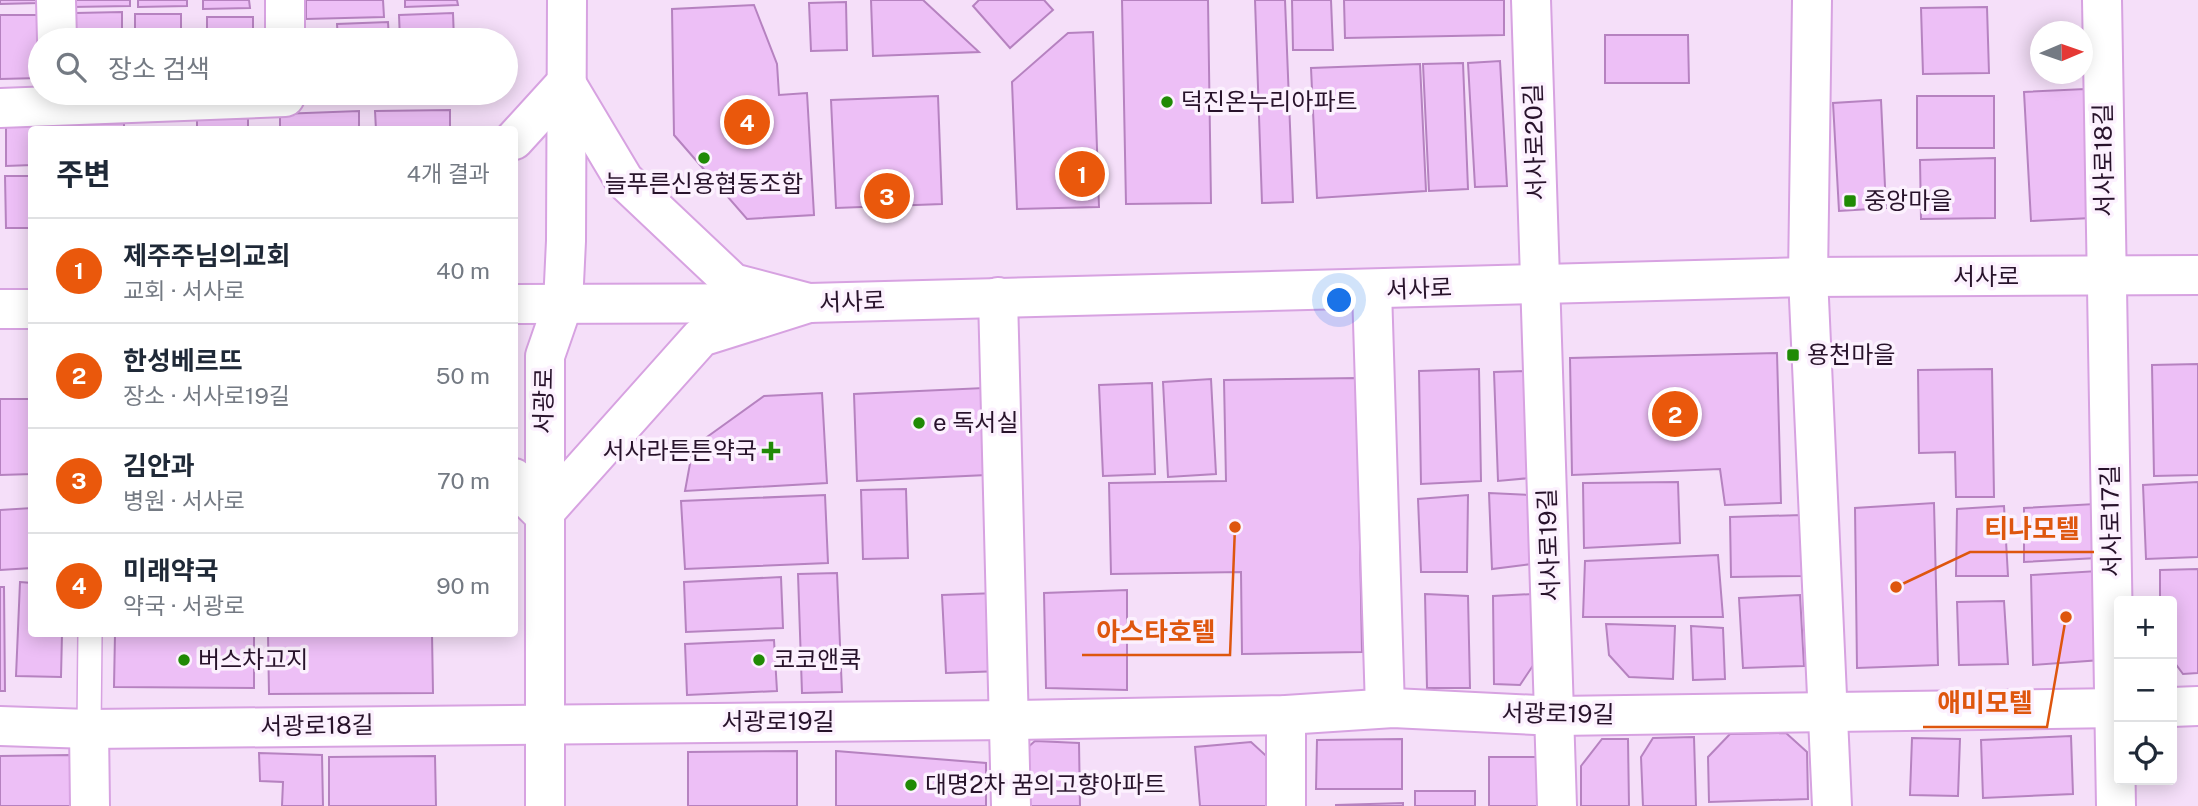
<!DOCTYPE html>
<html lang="ko">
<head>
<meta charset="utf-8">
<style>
  :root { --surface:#fff; --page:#f2f2f3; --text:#1f2937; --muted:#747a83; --line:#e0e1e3; --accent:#ea580c }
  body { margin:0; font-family:"Public Sans","Noto Sans KR",sans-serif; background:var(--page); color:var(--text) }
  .controls { position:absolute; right:21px; bottom:21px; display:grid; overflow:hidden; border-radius:7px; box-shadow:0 4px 18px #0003 }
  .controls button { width:63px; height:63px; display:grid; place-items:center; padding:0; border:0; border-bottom:2px solid var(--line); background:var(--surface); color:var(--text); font:35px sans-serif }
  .compass { position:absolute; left:2030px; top:21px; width:63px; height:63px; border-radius:50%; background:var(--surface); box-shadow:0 4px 18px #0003; rotate:88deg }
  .you { position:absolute; left:1340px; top:301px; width:24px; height:24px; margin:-18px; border:5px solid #fff; border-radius:50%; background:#1a73e8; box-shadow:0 0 0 10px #1a73e833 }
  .badge { display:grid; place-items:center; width:46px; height:46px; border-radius:50%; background:var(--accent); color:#fff; font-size:23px; font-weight:700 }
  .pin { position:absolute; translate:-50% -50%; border:4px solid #fff; box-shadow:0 2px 7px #0006 }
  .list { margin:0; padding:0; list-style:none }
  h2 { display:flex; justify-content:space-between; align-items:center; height:91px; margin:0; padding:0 28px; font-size:30px }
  h2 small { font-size:23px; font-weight:400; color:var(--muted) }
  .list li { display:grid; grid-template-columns:46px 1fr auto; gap:21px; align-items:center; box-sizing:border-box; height:105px; padding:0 28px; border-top:2px solid var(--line) }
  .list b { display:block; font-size:26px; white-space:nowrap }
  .list p { margin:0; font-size:23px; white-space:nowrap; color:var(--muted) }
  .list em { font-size:23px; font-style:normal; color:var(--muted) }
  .icon { flex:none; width:38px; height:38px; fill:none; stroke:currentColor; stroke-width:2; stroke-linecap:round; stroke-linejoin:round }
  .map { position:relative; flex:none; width:2198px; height:806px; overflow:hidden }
  .search { position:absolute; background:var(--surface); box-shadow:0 4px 18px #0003; left:28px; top:28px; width:490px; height:77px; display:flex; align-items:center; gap:18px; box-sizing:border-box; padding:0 24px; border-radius:38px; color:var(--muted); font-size:26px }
  .panel { position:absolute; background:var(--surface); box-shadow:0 4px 18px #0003; left:28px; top:126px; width:490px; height:511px; border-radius:7px }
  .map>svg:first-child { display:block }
</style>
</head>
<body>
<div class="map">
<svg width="2198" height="806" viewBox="0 0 2198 806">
  <rect width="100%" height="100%" fill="#f5dff9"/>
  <!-- building -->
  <g fill="#edbff6" stroke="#b682c0" stroke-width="2">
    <path d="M0 0H39V3L0 4Z"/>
    <path d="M72 0H130V6L72 7Z"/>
    <path d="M138 0H187V6L138 7Z"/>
    <path d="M203 0H249L250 8 203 9Z"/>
    <path d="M306 0H383L384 17 306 19Z"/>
    <path d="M405 0H457L458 5 405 7Z"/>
    <path d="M871 0H923L979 52 873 56Z"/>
    <path d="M979 0H1044L1053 10 1010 48 973 6Z"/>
    <path d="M1122 0H1208L1211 203 1126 204Z"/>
    <path d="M1255 0H1285L1293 202 1262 203Z"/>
    <path d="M1292 0H1331L1333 50H1293Z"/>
    <path d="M1344 0H1504V35L1345 38Z"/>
    <path d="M846 2 847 50 811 51 809 3Z"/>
    <path d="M754 5 777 64 779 95 807 93 814 215 747 219 674 135 672 9Z"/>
    <path d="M1987 7 1989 73 1923 74 1921 8Z"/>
    <path d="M122 12V40H76V13Z"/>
    <path d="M453 13 454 40H400L399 15Z"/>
    <rect x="135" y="14" width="46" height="26"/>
    <path d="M0 15H48L40 40V78L0 79Z"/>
    <rect x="207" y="17" width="46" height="23"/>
    <path d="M388 22 389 40H338L337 24Z"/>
    <path d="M1093 32 1099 207 1017 209 1012 82 1068 33Z"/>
    <path d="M1605 35H1688L1689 83H1605Z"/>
    <path d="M1500 61 1507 186 1475 187 1468 63Z"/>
    <path d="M1463 63 1468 189 1429 191 1423 64Z"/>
    <path d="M1420 64 1426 191 1317 198 1311 68Z"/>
    <path d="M2085 89 2091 218 2031 221 2024 92Z"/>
    <path d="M340 93H391V94L340 95Z"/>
    <path d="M408 93H456V96L408 98Z"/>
    <path d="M938 96 942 204 836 208 831 100Z"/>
    <rect x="1917" y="96" width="77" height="52"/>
    <path d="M1881 100 1886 208 1839 211 1833 103Z"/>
    <path d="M450 110V130H376L375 111Z"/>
    <path d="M359 111V130H280V114Z"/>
    <path d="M248 118V130H197V119Z"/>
    <path d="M6 119H61V130H32V165L6 166Z"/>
    <path d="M124 123V130H79V124Z"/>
    <path d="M1995 158V218L1921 219 1920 160Z"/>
    <path d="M5 176H32V228H6Z"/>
    <path d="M1777 353 1781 503 1725 505 1720 469 1572 475 1570 358Z"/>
    <path d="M2198 364V475L2154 476 2152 365Z"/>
    <path d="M1479 369 1481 481 1421 484 1419 371Z"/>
    <path d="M1992 369 1994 497H1956L1955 452 1919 453 1918 370Z"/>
    <path d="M1526 371 1530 478 1498 481 1494 372Z"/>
    <path d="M1357 378 1362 652 1242 654 1241 572 1111 574 1109 483 1226 481 1224 380Z"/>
    <path d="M1211 379 1216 474 1168 477 1163 382Z"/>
    <path d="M1152 383 1155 474 1103 476 1099 385Z"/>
    <path d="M984 388 987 475 857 481 854 394Z"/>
    <path d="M822 393 827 483 685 491 693 447 764 396Z"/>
    <path d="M0 399H32V474L0 475Z"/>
    <path d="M1678 482 1680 543 1584 548 1583 483Z"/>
    <path d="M2198 482V557L2146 559 2143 485Z"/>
    <path d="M906 489 908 558 863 559 861 490Z"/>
    <path d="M1489 493 1529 495 1531 564 1492 569Z"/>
    <path d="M825 495 828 563 685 569 681 501Z"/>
    <path d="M1468 495 1467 572H1421L1418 499Z"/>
    <path d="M1934 503 1938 665 1857 668 1855 508Z"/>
    <path d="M2095 504 2097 558 2024 562V508Z"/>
    <path d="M2004 506 2008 576H1956L1957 509Z"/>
    <path d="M32 508V568L0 570V510Z"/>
    <path d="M1802 515 1803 576 1731 577 1730 517Z"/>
    <path d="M1718 555 1723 617H1583L1585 561Z"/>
    <path d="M2198 569V673L2183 674 2172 659V601H2160V570Z"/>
    <path d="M2098 571 2101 660 2033 665 2031 575Z"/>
    <path d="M837 573 842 692 802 693 798 574Z"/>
    <path d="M781 577 783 628 686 632 684 582Z"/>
    <path d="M20 582 32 583V634H62L61 677 16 676Z"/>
    <path d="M0 587H4L5 691H0Z"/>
    <path d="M1127 590V690L1046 688 1044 593Z"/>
    <path d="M997 593 1002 671 946 673 942 595Z"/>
    <path d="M1425 594 1468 596 1470 688H1427Z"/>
    <path d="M1533 594 1538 658 1520 685 1494 684 1493 596Z"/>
    <path d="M1800 595 1804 666 1743 668 1739 598Z"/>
    <path d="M2004 601 2008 664 1959 665 1957 602Z"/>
    <path d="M1606 624 1675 626 1673 679 1629 677 1609 655Z"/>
    <path d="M1691 626 1723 628 1725 679 1693 680Z"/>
    <path d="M115 634H254V688L114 687Z"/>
    <path d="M268 634H432L433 693 269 694Z"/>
    <path d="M774 640 777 691 687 695 685 644Z"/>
    <path d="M1786 733 1807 752 1808 799 1709 802 1708 757 1730 734Z"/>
    <path d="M2071 736 2073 794 1983 798 1981 740Z"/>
    <path d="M1694 737 1696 806H1643L1641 757 1653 738Z"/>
    <path d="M1912 738 1960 739 1958 796 1910 795Z"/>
    <path d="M1402 739V789H1316L1317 740Z"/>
    <path d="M1602 739H1628L1629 806H1581V766Z"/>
    <path d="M1035 741 1079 743 1080 806H1013L1011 762Z"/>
    <path d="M1251 742 1275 764V806H1200L1195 747Z"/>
    <path d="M797 751V806H688V752Z"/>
    <path d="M836 751 986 763V806H836Z"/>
    <path d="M259 753 322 755 323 806H282L283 782 260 781Z"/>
    <path d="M69 755 83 771 84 806H0V756Z"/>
    <path d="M435 756 436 806H329V757Z"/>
    <rect x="1489" y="757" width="49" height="49"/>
    <rect x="1415" y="791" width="60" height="15"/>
    <path d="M1403 803V806H1336V805Z"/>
  </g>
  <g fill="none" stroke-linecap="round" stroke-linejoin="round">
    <!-- service casing -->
    <g stroke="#d7a2e1" stroke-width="26">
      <path id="service" d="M89 729 90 634"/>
    </g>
    <!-- minor casing -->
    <g stroke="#d7a2e1" stroke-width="42">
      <g id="minor">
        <path d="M56 0 57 40"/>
        <path d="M1531 0 1557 806"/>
        <path d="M1812 0 1808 277 1832 806"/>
        <path d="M285 40V0"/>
        <path d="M0 108 285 97V93"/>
        <path d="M1372 290 1385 708"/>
        <path d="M998 297 1011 806"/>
        <path d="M2172 707 2198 706"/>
        <path d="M1286 715V806"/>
        <path d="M0 726 89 729 1011 720 1286 715 1393 708 1557 716 2119 708"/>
        <path d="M89 729 90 806"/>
      </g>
    </g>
    <!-- tertiary casing -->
    <g stroke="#d7a2e1" stroke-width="42">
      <g id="tertiary">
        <path d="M2102 0 2116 806"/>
        <path d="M514 304 809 303 1808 277 2198 275"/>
        <path d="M0 309H32"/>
      </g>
    </g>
    <!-- secondary casing -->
    <g stroke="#d7a2e1" stroke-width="42">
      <g id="secondary">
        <path d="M514 140 566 83 624 180 733 283 809 303"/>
        <path d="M514 478 521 492 543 514 701 337 809 303"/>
        <path d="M545 806V356L563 304 566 241 567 0"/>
      </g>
    </g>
    <!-- service -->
    <use href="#service" stroke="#fff" stroke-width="23"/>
    <!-- minor -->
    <use href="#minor" stroke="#fff" stroke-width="38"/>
    <!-- tertiary -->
    <use href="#tertiary" stroke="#fff" stroke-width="38"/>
    <!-- secondary -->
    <use href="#secondary" stroke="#fff" stroke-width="38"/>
  </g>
  <!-- markers -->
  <g fill="#208a05" stroke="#fcf1fe" stroke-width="2.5">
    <circle cx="1167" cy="102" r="7"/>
    <circle cx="704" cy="158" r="7"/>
    <rect x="1843" y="194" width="14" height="14" rx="3.5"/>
    <rect x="1786" y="348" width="14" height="14" rx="3.5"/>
    <circle cx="919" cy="423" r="7"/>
    <path d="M767.5 440.5h7v7h7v7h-7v7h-7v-7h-7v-7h7z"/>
    <circle cx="184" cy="660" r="7"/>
    <circle cx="759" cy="660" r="7"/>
    <circle cx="911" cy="785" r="7"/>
  </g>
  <g text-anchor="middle" stroke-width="7" stroke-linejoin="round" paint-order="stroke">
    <!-- poi labels -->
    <g font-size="24" fill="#28132b" stroke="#fcf1fe" text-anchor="start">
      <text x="1181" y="110">덕진온누리아파트</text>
      <text x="704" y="192" text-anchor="middle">늘푸른신용협동조합</text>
      <text x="1864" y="209">중앙마을</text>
      <text x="1807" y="363">용천마을</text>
      <text x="933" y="431">e 독서실</text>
      <text x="757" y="459" text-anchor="end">서사라튼튼약국</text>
      <text x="198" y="668">버스차고지</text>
      <text x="773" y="668">코코앤쿡</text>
      <text x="925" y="793">대명2차 꿈의고향아파트</text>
    </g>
    <!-- street labels -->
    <g font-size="24" fill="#28132b" stroke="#fcf1fe">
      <text transform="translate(1535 142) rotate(-92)" y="8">서사로20길</text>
      <text transform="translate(2104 160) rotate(-91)" y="8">서사로18길</text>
      <text x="1986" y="285">서사로</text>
      <text transform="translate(1419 289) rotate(-2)" y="8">서사로</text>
      <text transform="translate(852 302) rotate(-2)" y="8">서사로</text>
      <text transform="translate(544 401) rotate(-89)" y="8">서광로</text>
      <text transform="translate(2111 521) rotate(-91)" y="8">서사로17길</text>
      <text transform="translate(1549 545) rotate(-92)" y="8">서사로19길</text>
      <text transform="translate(1558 714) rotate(1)" y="8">서광로19길</text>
      <text x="778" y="730">서광로19길</text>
      <text transform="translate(317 726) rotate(-1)" y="8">서광로18길</text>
    </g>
  </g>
  <!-- callouts -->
  <path fill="none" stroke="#de560e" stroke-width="2.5" d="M1896 587L1970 552H2094M1235 527L1230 655H1082M2066 617L2047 727H1923"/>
  <g fill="#de560e" stroke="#fcf1fe" stroke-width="2.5">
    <circle cx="1896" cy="587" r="7"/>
    <circle cx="1235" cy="527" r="7"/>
    <circle cx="2066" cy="617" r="7"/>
  </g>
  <g font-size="26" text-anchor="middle" font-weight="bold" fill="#de560e" stroke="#fcf1fe" stroke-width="7" stroke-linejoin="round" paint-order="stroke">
    <text x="2032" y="538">티나모텔</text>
    <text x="1156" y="641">아스타호텔</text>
    <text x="1985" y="712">애미모텔</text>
  </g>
</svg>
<div class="controls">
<button>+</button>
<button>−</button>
<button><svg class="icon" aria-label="locate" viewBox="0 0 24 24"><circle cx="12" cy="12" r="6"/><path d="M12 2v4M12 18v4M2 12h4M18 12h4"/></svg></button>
</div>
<svg class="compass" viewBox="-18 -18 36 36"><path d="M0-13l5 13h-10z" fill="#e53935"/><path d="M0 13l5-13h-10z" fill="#747a83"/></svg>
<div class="you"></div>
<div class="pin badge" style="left:1082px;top:174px">1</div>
<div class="pin badge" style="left:1675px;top:414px">2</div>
<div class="pin badge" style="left:887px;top:196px">3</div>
<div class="pin badge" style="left:747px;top:122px">4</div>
<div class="search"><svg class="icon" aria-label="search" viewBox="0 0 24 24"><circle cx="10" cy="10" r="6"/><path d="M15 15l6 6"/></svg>장소 검색</div>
<section class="panel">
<h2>주변<small>4개 결과</small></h2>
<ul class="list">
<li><span class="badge">1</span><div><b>제주주님의교회</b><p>교회 · 서사로</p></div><em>40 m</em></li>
<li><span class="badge">2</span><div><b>한성베르뜨</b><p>장소 · 서사로19길</p></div><em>50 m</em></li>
<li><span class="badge">3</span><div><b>김안과</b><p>병원 · 서사로</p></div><em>70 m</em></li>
<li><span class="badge">4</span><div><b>미래약국</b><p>약국 · 서광로</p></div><em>90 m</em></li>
</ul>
</section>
</div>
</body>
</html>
